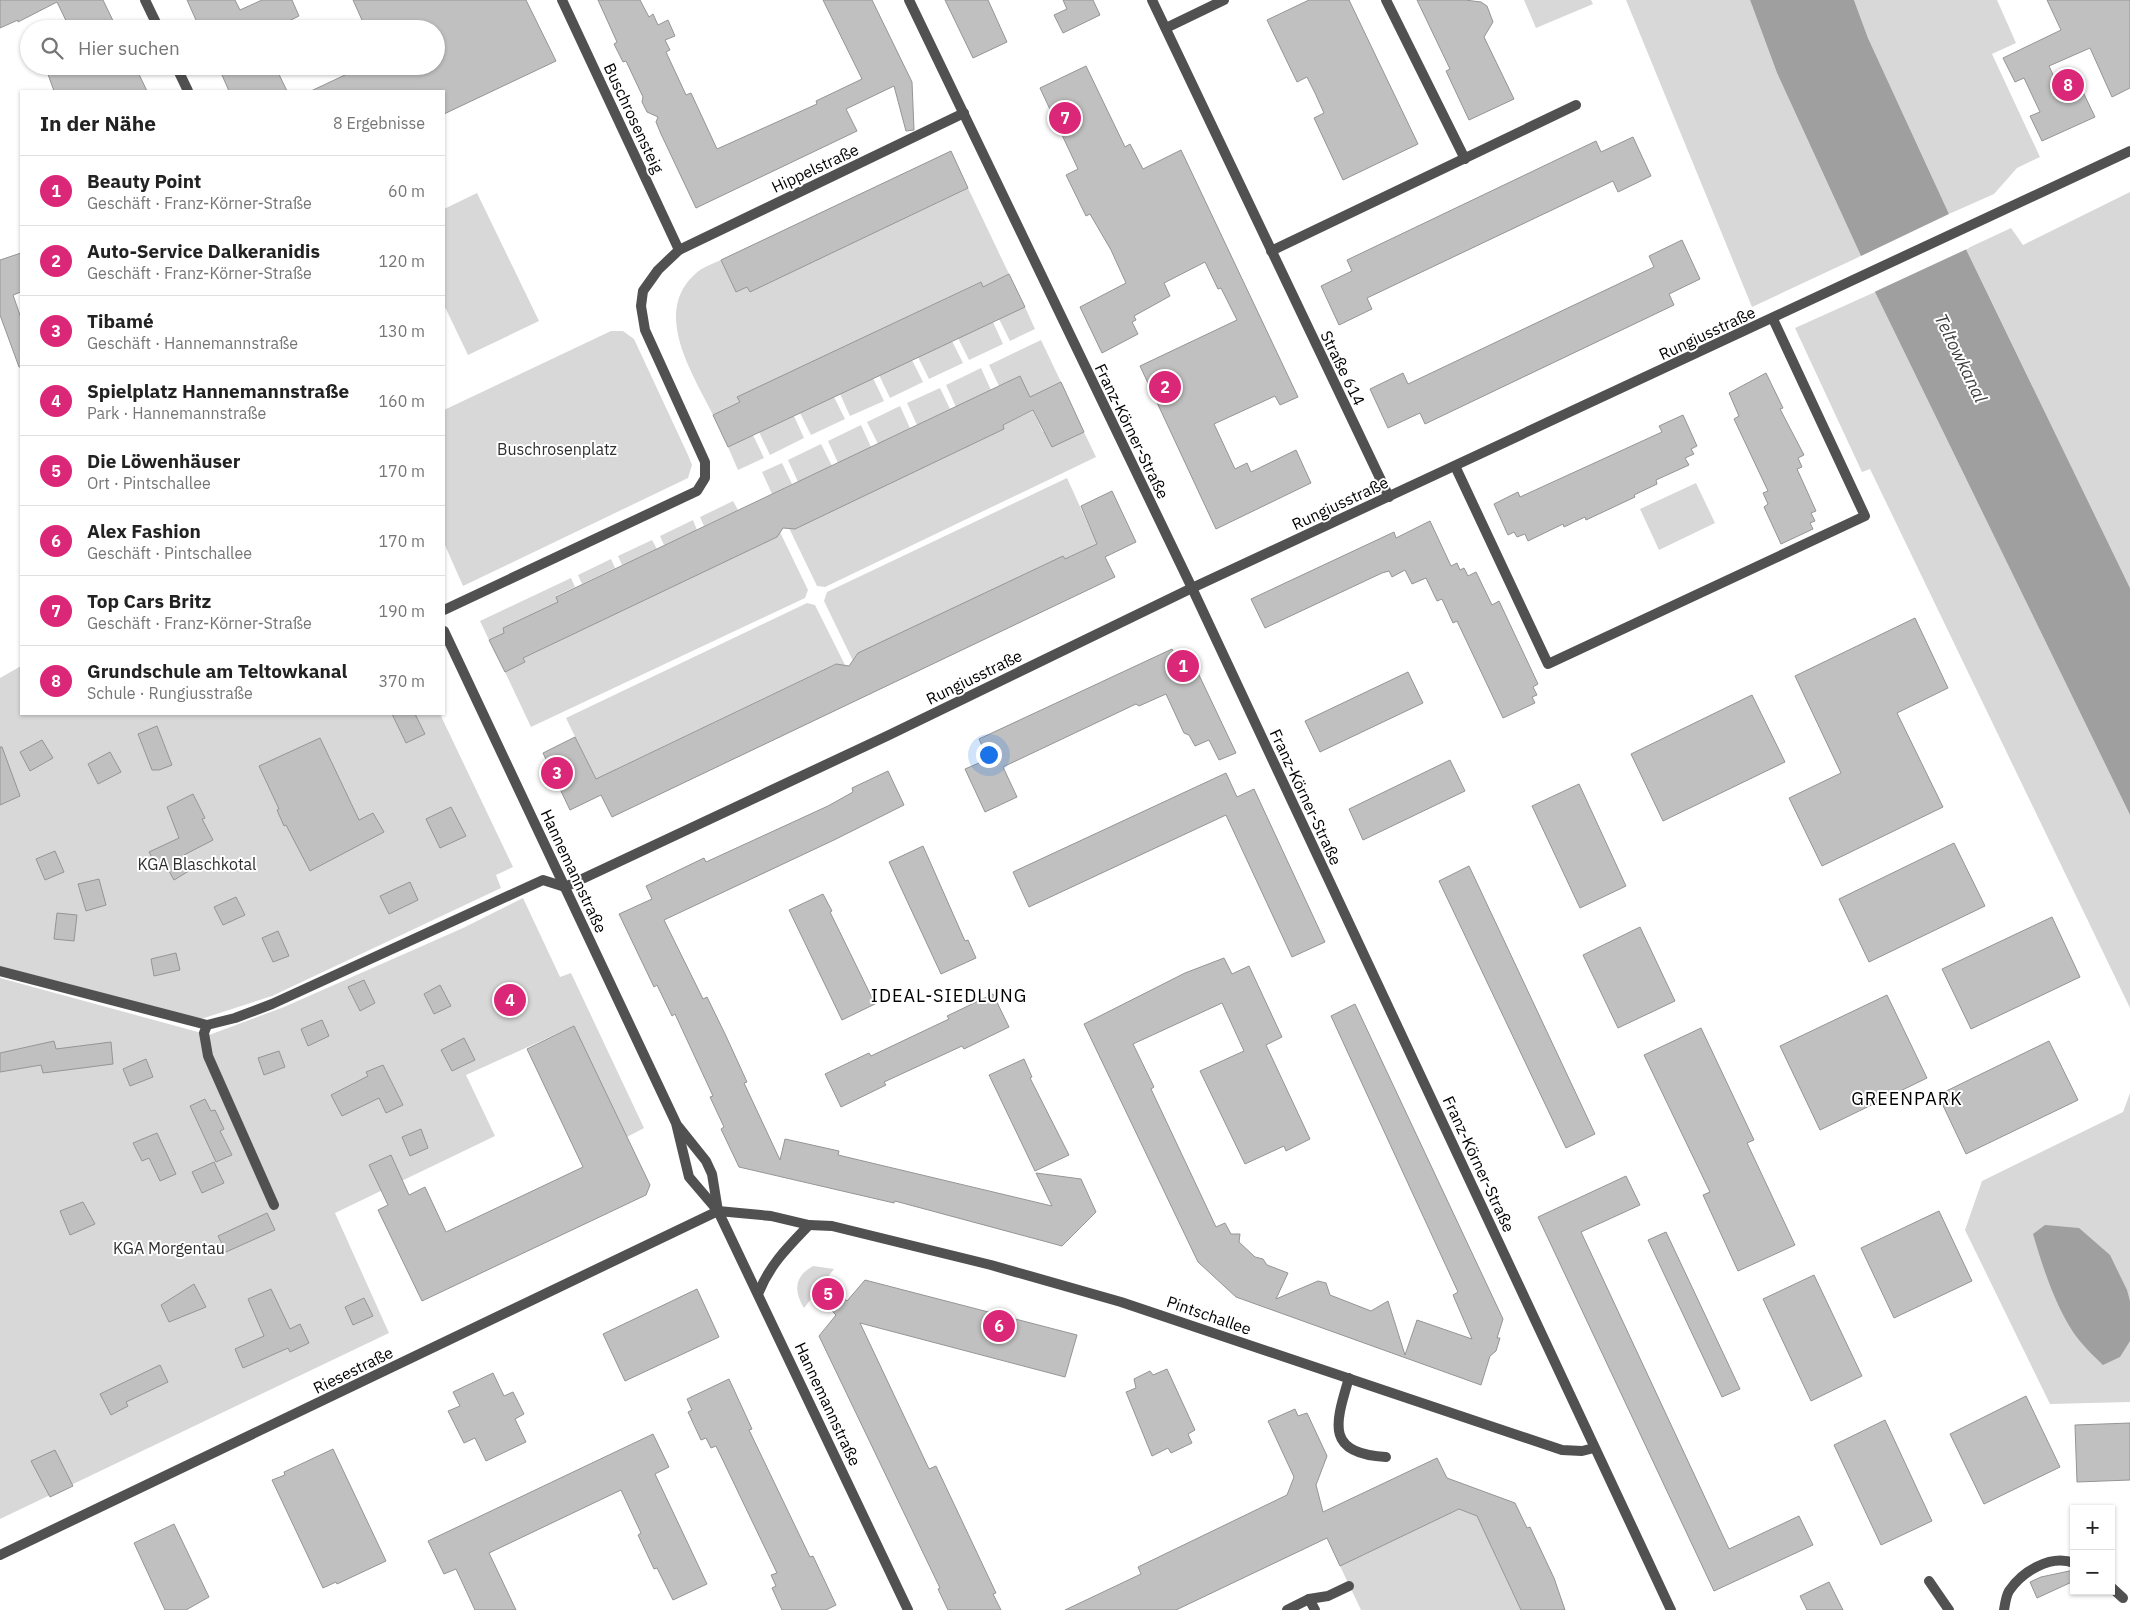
<!DOCTYPE html>
<html lang="de">
<head>
<meta charset="utf-8">
<style>
	:root { --surface:#fff; --page:#f6f6f6; --text:#222; --muted:#767676; --line:#e0e0e0; --accent:#db2777 }
	body { margin:0; font-family:"IBM Plex Sans",sans-serif; background:var(--page); color:var(--text) }
	.controls { position:absolute; right:15px; bottom:15px; display:grid; overflow:hidden; border-radius:0px; box-shadow:0 1px 4px #0004 }
	.controls button { width:45px; height:45px; display:grid; place-items:center; padding:0; border:0; border-bottom:1px solid var(--line); background:var(--surface); color:var(--text); font:25px sans-serif }
	.you { position:absolute; left:988px; top:754px; width:18px; height:18px; margin:-12px; border:4px solid #fff; border-radius:50%; background:#1a73e8; box-shadow:0 0 0 8px #1a73e833 }
	.badge { display:grid; place-items:center; width:32px; height:32px; border-radius:50%; background:var(--accent); color:#fff; font-size:16px; font-weight:700 }
	.pin { position:absolute; translate:-50% -50%; border:2px solid #fff; box-shadow:0 1px 5px #0006 }
	.list { margin:0; padding:0; list-style:none }
	h2 { display:flex; justify-content:space-between; align-items:center; height:65px; margin:0; padding:0 20px; font-size:21px }
	h2 small { font-size:16px; font-weight:400; color:var(--muted) }
	.list li { display:grid; grid-template-columns:32px 1fr auto; gap:15px; align-items:center; box-sizing:border-box; height:70px; padding:0 20px; border-top:1px solid var(--line) }
	.list b { display:block; font-size:19px; white-space:nowrap }
	.list p { margin:0; font-size:16px; white-space:nowrap; color:var(--muted) }
	.list em { font-size:16px; font-style:normal; color:var(--muted) }
	.icon { flex:none; width:28px; height:28px; fill:none; stroke:currentColor; stroke-width:2; stroke-linecap:round; stroke-linejoin:round }
	.map { position:relative; flex:none; width:2130px; height:1610px; overflow:hidden }
	.search { position:absolute; background:var(--surface); box-shadow:0 1px 4px #0004; left:20px; top:20px; width:425px; height:55px; display:flex; align-items:center; gap:12px; box-sizing:border-box; padding:0 18px; border-radius:28px; color:var(--muted); font-size:19px }
	.panel { position:absolute; background:var(--surface); box-shadow:0 1px 4px #0004; left:20px; top:90px; width:425px; height:625px; border-radius:0px }
	.map>svg:first-child { display:block }
</style>
</head>
<body>
<div class="map">
<svg width="2130" height="1610" viewBox="0 0 2130 1610">
	<rect width="100%" height="100%" fill="#fff"/>
	<g fill="#d8d8d8">
		<polygon points="1524,0 1591,0 1593,4 1536,28"/>
		<polygon points="1626,0 1750,0 1777,73 1861,256 1752,307"/>
		<polygon points="1854,0 1997,0 2016,43 1992,54 2040,157 2017,168 1994,194 1949,214 1868,38"/>
		<path d="M 968,188 L 1009,274 L 983,287 L 980,282 L 738,397 L 740,402 L 713,415 C 692,372 649,309 700,270 C 706,266 714,263 721,260 L 736,292 L 747,287 L 750,292 Z"/>
		<polygon points="2130,192 2130,588 1966,249 2011,228 2023,245"/>
		<polygon points="477,193 539,321 468,355 444,305 444,209"/>
		<polygon points="1875,292 2130,815 2130,1008 1870,469 1862,472 1795,328"/>
		<polygon points="1025,307 1035,329 1010,341 999,319"/>
		<polygon points="993,322 1003,344 969,360 958,338"/>
		<polygon points="611,331 623,331 634,339 688,455 692,465 688,478 463,586 444,543 444,410"/>
		<polygon points="1041,340 1061,382 1030,397 1020,376 999,386 989,365"/>
		<polygon points="952,341 963,363 929,379 918,357"/>
		<polygon points="912,360 923,382 890,398 879,375"/>
		<polygon points="981,368 991,390 956,407 946,385"/>
		<polygon points="873,378 884,401 850,416 840,394"/>
		<polygon points="940,388 950,409 917,425 907,403"/>
		<polygon points="834,397 845,419 811,435 800,413"/>
		<polygon points="900,406 910,428 878,444 867,422"/>
		<polygon points="1033,411 1043,432 1084,432 1096,457 825,587 817,586 788,526 795,529 1004,429 1003,425"/>
		<polygon points="794,416 804,438 770,455 759,432"/>
		<polygon points="861,425 871,447 838,463 828,441"/>
		<polygon points="753,435 764,458 738,470 728,447"/>
		<polygon points="821,444 832,466 798,482 788,460"/>
		<polygon points="782,463 792,484 772,494 762,472"/>
		<polygon points="1067,478 1097,544 1065,559 1063,556 858,653 854,658 854,663 824,601 827,592"/>
		<polygon points="1696,483 1715,523 1659,550 1640,509"/>
		<polygon points="733,501 738,510 704,526 700,517"/>
		<polygon points="693,520 697,530 664,545 660,536"/>
		<polygon points="779,530 808,590 805,598 531,727 505,672 525,662 523,658 777,537"/>
		<polygon points="652,540 657,549 622,565 618,556"/>
		<polygon points="611,559 615,568 582,584 578,575"/>
		<polygon points="571,578 575,587 556,596 558,602 503,628 504,633 489,640 480,621"/>
		<polygon points="807,603 815,605 846,667 835,664 616,769 618,774 598,784 566,718"/>
		<polygon points="21,666 21,714 440,714 513,867 496,875 501,888 272,996 201,1019 0,966 0,678"/>
		<polygon points="523,898 560,977 571,973 644,1128 627,1137 574,1026 466,1075 495,1136 335,1213 389,1333 0,1519 0,978 209,1035 284,1007 463,928"/>
		<polygon points="2130,1093 2130,1402 2050,1404 1965,1230 1982,1181 2123,1112"/>
		<path d="M 813,1266 L 834,1269 L 804,1308 C 793,1290 795,1276 813,1266 Z"/>
		<polygon points="1459,1509 1477,1516 1521,1610 1361,1610 1340,1566"/>
	</g>
	<g fill="#9f9f9f">
		<polygon points="1750,0 1854,0 1868,38 1949,214 2130,588 2130,815 1875,292 1861,256 1777,73"/>
		<path d="M 2045,1225 L 2079,1228 L 2110,1255 L 2127,1290 L 2130,1301 L 2130,1341 L 2120,1357 L 2103,1365 C 2095,1357 2086,1349 2079,1340 C 2057,1312 2043,1268 2033,1234 Z"/>
	</g>
	<polygon fill="#fff" points="1951,213 1969,248 1872,293 1859,257"/>
	<g fill="#c0c0c0" stroke="#959595">
		<polygon points="0,0 103,0 117,29 70,29 57,2 18,22 18,20 0,28"/>
		<polygon points="187,0 235,0 240,10 262,0 292,0 299,16 279,26 276,21 260,29 200,29"/>
		<polygon points="353,0 526,0 556,61 444,114 444,91 311,91 364,66 436,66 436,29 366,29"/>
		<polygon points="598,0 640,0 649,17 653,14 658,25 668,20 675,36 665,40 670,50 666,52 686,95 691,93 717,149 817,104 816,101 862,79 823,0 872,0 912,82 914,130 906,131 894,86 846,109 857,131 696,208 661,134 656,122 658,117 647,112 642,102 643,97 626,61 623,62 614,44 617,42"/>
		<polygon points="945,0 988,0 1007,42 973,58"/>
		<polygon points="1063,0 1093,0 1100,15 1063,33 1054,15 1067,9"/>
		<polygon points="1309,0 1349,0 1418,144 1343,180 1314,118 1324,113 1315,93 1307,77 1297,82 1267,20"/>
		<polygon points="1417,0 1465,0 1481,2 1487,6 1493,22 1484,37 1514,99 1469,120 1446,71 1450,69"/>
		<polygon points="2047,0 2130,0 2130,88 2112,97 2090,48 2049,66 2065,101 2083,92 2095,117 2042,141 2030,116 2040,112 2024,78 2015,82 2003,58 2061,30"/>
		<polygon points="45,66 135,66 147,91 54,91"/>
		<polygon points="218,66 275,66 287,91 229,91"/>
		<polygon points="1086,66 1125,147 1130,144 1143,169 1181,150 1298,397 1280,405 1275,396 1214,424 1235,469 1247,463 1251,472 1296,450 1311,483 1216,529 1140,366 1237,320 1221,288 1218,289 1205,262 1164,283 1170,296 1134,316 1136,320 1132,322 1138,334 1102,353 1080,307 1126,283 1111,250 1090,214 1086,216 1066,175 1078,169 1040,88"/>
		<polygon points="1633,137 1651,176 1618,192 1613,181 1367,298 1372,309 1339,325 1321,286 1352,271 1347,260 1596,141 1601,152"/>
		<polygon points="951,151 968,188 750,292 747,287 736,292 721,260"/>
		<polygon points="1682,240 1700,279 1669,294 1674,305 1425,424 1420,413 1388,428 1370,389 1403,373 1408,384 1654,267 1649,256"/>
		<polygon points="21,253 21,292 13,295 21,318 21,367 19,367 0,315 0,260"/>
		<polygon points="1009,274 1025,307 728,447 713,415 740,402 737,397 981,282 983,287"/>
		<polygon points="1766,373 1783,408 1780,409 1804,455 1798,458 1802,467 1797,469 1816,511 1811,513 1815,521 1810,523 1813,529 1781,544 1764,507 1768,504 1763,493 1768,491 1734,419 1739,416 1729,393"/>
		<polygon points="1020,376 1030,397 1061,382 1084,432 1052,447 1033,410 1003,425 1004,429 795,529 783,528 777,537 523,658 525,662 505,672 489,640 504,633 503,628 558,602 556,597"/>
		<polygon points="1683,415 1697,446 1691,449 1694,454 1685,458 1689,465 1656,480 1657,484 1634,495 1635,497 1586,520 1585,517 1564,527 1563,524 1528,541 1525,534 1517,537 1514,532 1508,535 1494,504 1518,492 1520,497 1662,432 1659,426"/>
		<polygon points="1112,491 1136,542 1105,557 1115,577 612,817 601,795 570,810 543,753 575,737 596,779 836,664 849,666 858,653 1063,556 1065,559 1097,544 1081,506"/>
		<polygon points="1430,521 1451,566 1457,563 1460,570 1464,568 1468,576 1476,572 1492,605 1499,601 1538,684 1533,687 1537,695 1532,697 1535,703 1503,718 1457,621 1453,623 1442,599 1437,601 1426,578 1412,584 1405,570 1392,577 1389,571 1382,573 1265,628 1251,599 1394,532 1396,538"/>
		<polygon points="1915,618 1948,688 1897,713 1943,807 1822,866 1789,798 1841,773 1795,676"/>
		<polygon points="1172,649 1179,661 1190,656 1236,753 1219,760 1209,740 1195,746 1189,735 1184,733 1166,694 1139,706 1136,704 1003,767 1017,797 985,812 965,769 988,759 979,739"/>
		<polygon points="1408,672 1423,703 1320,752 1305,721"/>
		<polygon points="1752,695 1785,762 1663,821 1631,754"/>
		<polygon points="392,714 415,714 425,734 406,743"/>
		<polygon points="157,726 172,765 159,770 152,770 138,734"/>
		<polygon points="320,738 359,820 373,813 384,832 310,871 286,825 284,826 277,810 279,809 259,766"/>
		<polygon points="42,740 53,758 30,771 20,752"/>
		<polygon points="0,747 2,747 20,796 0,805"/>
		<polygon points="110,752 121,772 98,784 88,764"/>
		<polygon points="1450,760 1465,791 1363,840 1349,809"/>
		<polygon points="888,771 904,805 834,840 664,920 703,999 707,997 726,1036 747,1082 744,1083 780,1160 785,1139 839,1151 838,1155 1052,1206 1036,1173 1081,1179 1096,1212 1062,1246 895,1201 894,1203 739,1167 721,1129 724,1127 710,1097 713,1096 675,1014 672,1016 657,985 654,987 619,914 652,899 646,886 704,858 706,862 828,806 853,792 852,788"/>
		<polygon points="1226,773 1237,797 1254,789 1325,942 1292,957 1226,815 1029,907 1013,872"/>
		<polygon points="1579,784 1626,886 1580,908 1532,806"/>
		<polygon points="193,794 205,818 202,819 213,840 184,855 192,869 174,880 165,864 158,868 149,852 179,838 167,807"/>
		<polygon points="451,807 466,836 440,848 426,819"/>
		<polygon points="1954,843 1985,906 1869,962 1839,899"/>
		<polygon points="923,846 965,941 968,940 976,958 941,974 889,862"/>
		<polygon points="55,851 64,872 45,880 36,859"/>
		<polygon points="1469,866 1595,1134 1566,1148 1439,881"/>
		<polygon points="99,879 106,905 86,911 78,884"/>
		<polygon points="410,882 418,900 389,914 380,896"/>
		<polygon points="823,894 832,911 830,912 875,1004 842,1020 789,910"/>
		<polygon points="236,897 245,915 223,925 214,907"/>
		<polygon points="57,913 77,915 74,941 54,939"/>
		<polygon points="2052,917 2080,977 1971,1029 1942,969"/>
		<polygon points="1640,927 1675,1001 1618,1028 1583,955"/>
		<polygon points="278,931 289,956 273,962 262,938"/>
		<polygon points="176,953 180,970 154,976 151,959"/>
		<polygon points="1224,958 1232,974 1249,966 1282,1037 1266,1045 1310,1139 1286,1151 1284,1146 1245,1164 1200,1071 1244,1051 1222,1003 1133,1044 1154,1087 1151,1089 1216,1227 1225,1223 1231,1234 1240,1234 1239,1242 1255,1257 1263,1259 1267,1265 1288,1273 1276,1299 1318,1281 1326,1283 1330,1295 1371,1311 1388,1301 1405,1355 1417,1320 1472,1339 1453,1295 1458,1292 1331,1016 1355,1004 1503,1319 1497,1338 1500,1338 1496,1351 1490,1356 1481,1385 1236,1297 1198,1262 1084,1024 1185,973"/>
		<polygon points="364,980 375,1003 360,1011 348,987"/>
		<polygon points="440,985 451,1006 434,1014 424,994"/>
		<polygon points="993,994 1009,1027 964,1049 962,1046 884,1082 886,1085 841,1107 825,1074 869,1053 871,1056 949,1019 947,1016"/>
		<polygon points="1887,995 1927,1078 1820,1130 1780,1046"/>
		<polygon points="322,1020 329,1036 308,1046 301,1029"/>
		<polygon points="574,1026 650,1185 646,1195 422,1301 378,1210 388,1205 369,1165 391,1155 409,1195 425,1187 446,1232 583,1167 527,1049"/>
		<polygon points="1701,1028 1754,1140 1747,1143 1795,1245 1738,1271 1703,1195 1710,1192 1644,1055"/>
		<polygon points="464,1038 475,1060 452,1071 441,1050"/>
		<polygon points="54,1041 56,1049 111,1042 113,1064 43,1073 41,1065 0,1072 0,1053"/>
		<polygon points="2049,1041 2078,1100 1966,1154 1938,1095"/>
		<polygon points="279,1051 285,1067 264,1075 258,1058"/>
		<polygon points="146,1059 153,1077 130,1086 123,1069"/>
		<polygon points="1024,1059 1032,1077 1030,1078 1069,1155 1035,1171 989,1075"/>
		<polygon points="383,1065 403,1105 386,1113 379,1098 342,1116 331,1095 368,1076 366,1072"/>
		<polygon points="205,1099 211,1111 215,1110 224,1129 220,1131 232,1155 216,1162 190,1106"/>
		<polygon points="421,1129 428,1148 410,1156 402,1137"/>
		<polygon points="157,1133 176,1174 160,1181 149,1158 142,1161 133,1143"/>
		<polygon points="214,1162 224,1183 202,1193 192,1172"/>
		<polygon points="1626,1176 1640,1205 1581,1232 1729,1549 1799,1516 1813,1545 1714,1591 1538,1217"/>
		<polygon points="83,1202 95,1224 70,1235 60,1211"/>
		<polygon points="1939,1211 1972,1281 1894,1318 1861,1248"/>
		<polygon points="267,1213 275,1230 226,1252 218,1236"/>
		<polygon points="1666,1232 1740,1389 1722,1397 1648,1240"/>
		<polygon points="1814,1275 1862,1376 1811,1401 1763,1299"/>
		<polygon points="865,1280 1077,1335 1065,1377 860,1323 929,1469 936,1466 996,1593 993,1594 1001,1610 948,1610 938,1589 940,1588 819,1336 836,1315 832,1311 838,1305 843,1298 847,1301"/>
		<polygon points="194,1284 206,1307 169,1322 161,1305"/>
		<polygon points="271,1289 290,1329 300,1324 309,1343 290,1352 288,1348 243,1368 235,1349 264,1336 248,1299"/>
		<polygon points="697,1289 719,1337 625,1381 603,1334"/>
		<polygon points="364,1298 373,1316 353,1325 345,1307"/>
		<polygon points="160,1365 168,1382 126,1402 128,1406 111,1415 100,1394"/>
		<polygon points="1167,1369 1195,1430 1188,1434 1192,1443 1171,1453 1168,1448 1152,1456 1126,1392 1136,1388 1134,1379 1150,1371 1153,1375"/>
		<polygon points="493,1373 504,1396 513,1392 524,1414 515,1419 526,1442 486,1461 475,1438 464,1443 448,1411 460,1406 453,1392"/>
		<polygon points="729,1379 752,1429 749,1430 810,1557 813,1556 836,1605 826,1610 782,1610 772,1588 776,1586 771,1575 777,1573 716,1446 711,1448 706,1438 701,1440 688,1412 692,1410 687,1399"/>
		<polygon points="2026,1396 2060,1467 1984,1504 1950,1434"/>
		<polygon points="1295,1409 1298,1416 1307,1413 1327,1456 1316,1485 1323,1512 1437,1458 1447,1478 1515,1503 1527,1528 1530,1527 1554,1578 1565,1610 1521,1610 1477,1516 1459,1509 1340,1566 1327,1538 1176,1610 1065,1610 1141,1574 1138,1567 1287,1495 1294,1477 1268,1421"/>
		<polygon points="1885,1420 1932,1521 1881,1545 1834,1445"/>
		<polygon points="2130,1423 2130,1480 2077,1482 2075,1425"/>
		<polygon points="653,1434 669,1467 655,1474 707,1584 673,1600 657,1568 654,1569 638,1535 641,1533 621,1490 489,1553 516,1610 475,1610 456,1569 444,1574 428,1541"/>
		<polygon points="333,1449 386,1561 337,1584 336,1582 323,1588 272,1480 285,1475 284,1472"/>
		<polygon points="55,1450 73,1486 50,1497 31,1461"/>
		<polygon points="174,1524 209,1597 186,1610 165,1610 134,1543"/>
		<polygon points="2074,1570 2074,1581 2037,1598 2030,1582 2041,1577"/>
		<polygon points="1829,1582 1843,1610 1807,1610 1800,1596"/>
	</g>
	<g fill="none" stroke-linecap="round" stroke-linejoin="round">
		<g stroke="#515151" stroke-width="10">
			<polyline points="1455,466 1548,664 1865,516 1773,319"/>
			<polyline points="0,971 207,1025 235,1018 272,1004 543,880 565,887"/>
			<polyline points="207,1025 204,1033 208,1056 274,1205"/>
			<path d="M 1349,1378 C 1336,1422 1324,1454 1386,1457"/>
			<polyline points="1929,1581 1949,1610"/>
			<polyline points="2111,1587 2123,1598"/>
			<polyline points="1309,1599 1328,1596 1349,1586"/>
			<path d="M 2004,1610 C 2005,1604 2006,1596 2009,1591 C 2022,1572 2050,1554 2074,1563"/>
		</g>
		<g stroke="#515151" stroke-width="10">
			<polyline points="145,0 159,29"/>
			<polyline points="562,0 679,250"/>
			<polyline points="909,0 1192,588 1671,1610"/>
			<polyline points="1152,0 1389,497"/>
			<polyline points="1386,0 1465,159"/>
			<polyline points="1166,28 1224,0"/>
			<polyline points="176,66 188,91"/>
			<polyline points="1271,251 1576,105"/>
			<polyline points="444,610 697,491 705,478 705,462 645,330 641,306 643,291 658,270 679,250 964,113"/>
			<polyline points="444,631 676,1123 689,1177 718,1211"/>
			<polyline points="565,887 887,736 1192,588 2130,151"/>
			<polyline points="678,1126 706,1161 712,1174 718,1211 908,1610"/>
			<polyline points="718,1211 771,1216 809,1225 832,1226 991,1265 1121,1302 1562,1450 1582,1451 1594,1448"/>
			<path d="M 759,1292 C 770,1264 789,1246 809,1225"/>
			<polyline points="0,1555 718,1211"/>
			<polyline points="1287,1610 1309,1599 1315,1610"/>
		</g>
	</g>
	<g text-anchor="middle" dominant-baseline="central" stroke-width="4" stroke-linejoin="round" paint-order="stroke">
		<g font-size="16" fill="#000" stroke="#fff">
			<text transform="translate(634 118) rotate(65)">Buschrosensteig</text>
			<text transform="translate(815 168) rotate(-25)">Hippelstraße</text>
			<text transform="translate(1707 333) rotate(-25)">Rungiusstraße</text>
			<text transform="translate(1343 368) rotate(64)">Straße 614</text>
			<text transform="translate(1132 431) rotate(64)">Franz-Körner-Straße</text>
			<text transform="translate(1340 503) rotate(-25)">Rungiusstraße</text>
			<text transform="translate(974 677) rotate(-26)">Rungiusstraße</text>
			<text transform="translate(1306 797) rotate(65)">Franz-Körner-Straße</text>
			<text transform="translate(574 871) rotate(65)">Hannemannstraße</text>
			<text transform="translate(1479 1164) rotate(65)">Franz-Körner-Straße</text>
			<text transform="translate(1209 1315) rotate(19)">Pintschallee</text>
			<text transform="translate(353 1370) rotate(-26)">Riesestraße</text>
			<text transform="translate(828 1404) rotate(65)">Hannemannstraße</text>
		</g>
		<g font-size="16" fill="#2f2f2f" stroke="#fff">
			<text x="557" y="449">Buschrosenplatz</text>
			<text x="197" y="864">KGA Blaschkotal</text>
			<text x="169" y="1248">KGA Morgentau</text>
		</g>
		<g font-size="18" font-style="italic" fill="#404040" stroke="#fff">
			<text transform="translate(1961 358) rotate(64)">Teltowkanal</text>
		</g>
		<g font-size="18" letter-spacing="1" fill="#000" stroke="#fff">
			<text x="949" y="995">IDEAL-SIEDLUNG</text>
			<text x="1907" y="1098">GREENPARK</text>
		</g>
	</g>
</svg>
<div class="controls">
<button>+</button>
<button>−</button>
</div>
<div class="you"></div>
<div class="pin badge" style="left:1183px;top:666px">1</div>
<div class="pin badge" style="left:1165px;top:387px">2</div>
<div class="pin badge" style="left:557px;top:773px">3</div>
<div class="pin badge" style="left:510px;top:1000px">4</div>
<div class="pin badge" style="left:828px;top:1294px">5</div>
<div class="pin badge" style="left:999px;top:1326px">6</div>
<div class="pin badge" style="left:1065px;top:118px">7</div>
<div class="pin badge" style="left:2068px;top:85px">8</div>
<div class="search"><svg class="icon" aria-label="search" viewBox="0 0 24 24"><circle cx="10" cy="10" r="6"/><path d="M15 15l6 6"/></svg>Hier suchen</div>
<section class="panel">
<h2>In der Nähe<small>8 Ergebnisse</small></h2>
<ul class="list">
<li><span class="badge">1</span><div><b>Beauty Point</b><p>Geschäft · Franz-Körner-Straße</p></div><em>60 m</em></li>
<li><span class="badge">2</span><div><b>Auto-Service Dalkeranidis</b><p>Geschäft · Franz-Körner-Straße</p></div><em>120 m</em></li>
<li><span class="badge">3</span><div><b>Tibamé</b><p>Geschäft · Hannemannstraße</p></div><em>130 m</em></li>
<li><span class="badge">4</span><div><b>Spielplatz Hannemannstraße</b><p>Park · Hannemannstraße</p></div><em>160 m</em></li>
<li><span class="badge">5</span><div><b>Die Löwenhäuser</b><p>Ort · Pintschallee</p></div><em>170 m</em></li>
<li><span class="badge">6</span><div><b>Alex Fashion</b><p>Geschäft · Pintschallee</p></div><em>170 m</em></li>
<li><span class="badge">7</span><div><b>Top Cars Britz</b><p>Geschäft · Franz-Körner-Straße</p></div><em>190 m</em></li>
<li><span class="badge">8</span><div><b>Grundschule am Teltowkanal</b><p>Schule · Rungiusstraße</p></div><em>370 m</em></li>
</ul>
</section>
</div>
</body>
</html>
